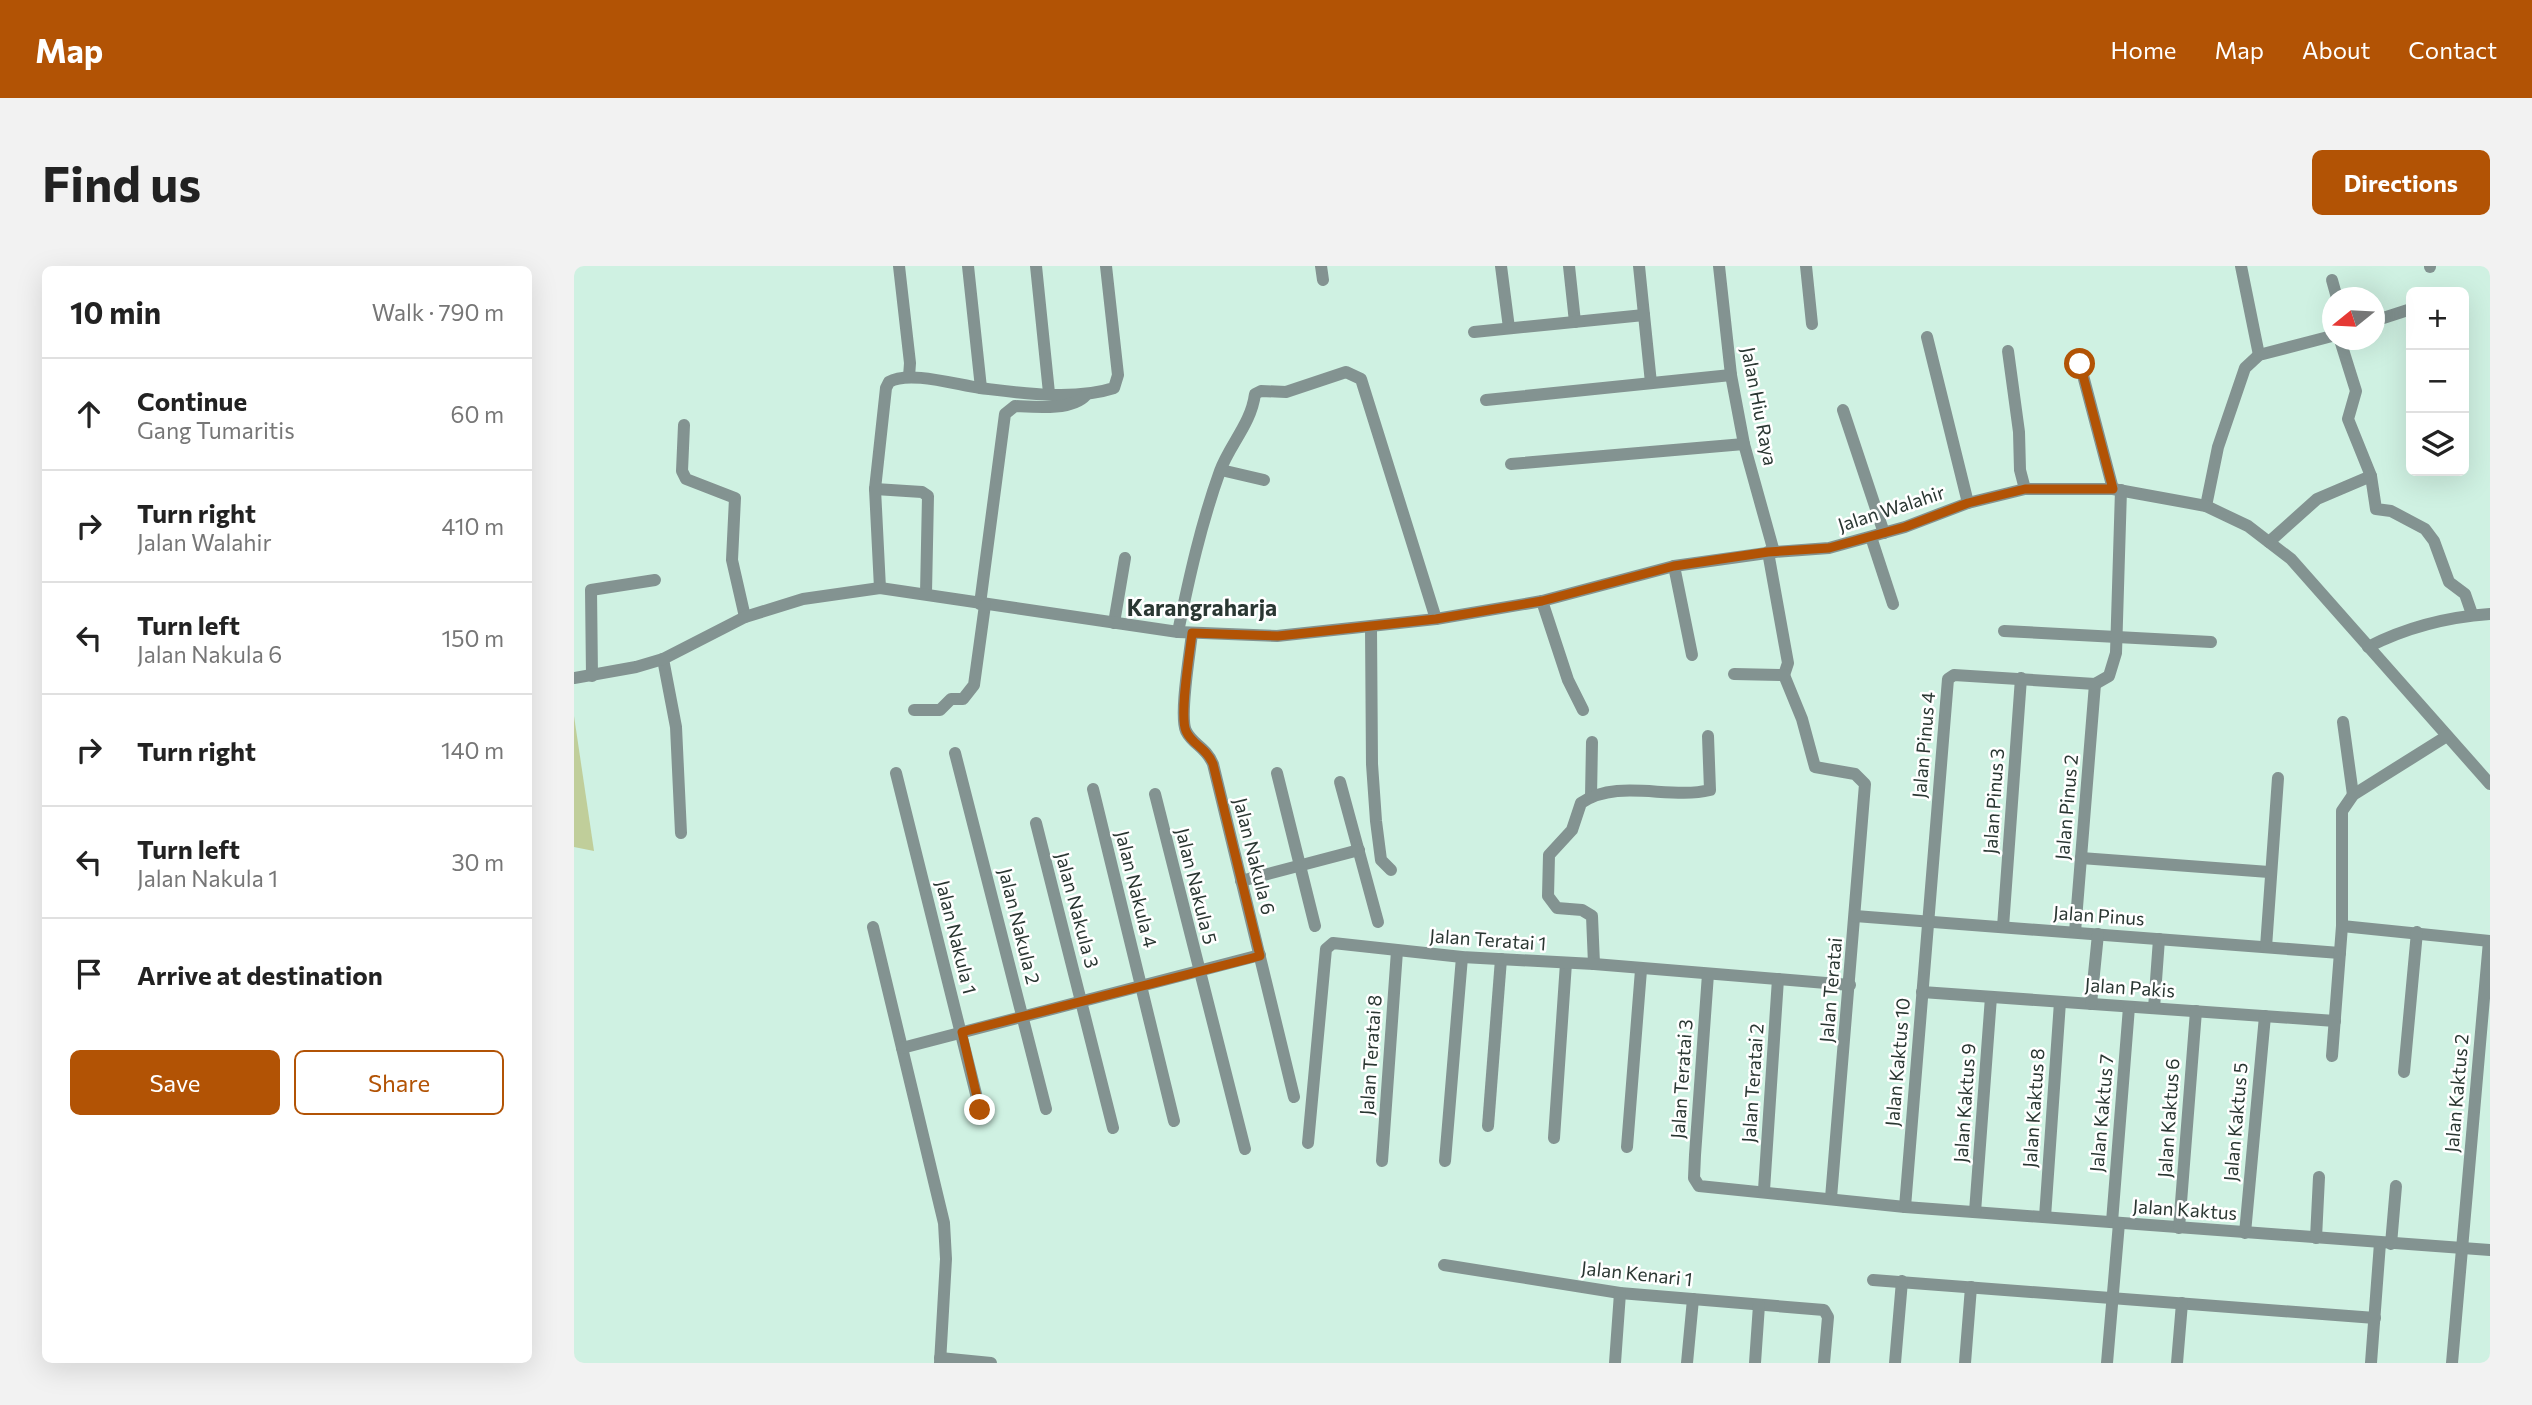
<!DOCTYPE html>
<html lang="en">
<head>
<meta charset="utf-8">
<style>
	:root { --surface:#fff; --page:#f2f2f2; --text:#222; --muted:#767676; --line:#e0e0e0; --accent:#b25305 }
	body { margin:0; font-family:Commissioner,sans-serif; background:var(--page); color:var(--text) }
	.controls { position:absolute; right:21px; top:21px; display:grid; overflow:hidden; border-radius:10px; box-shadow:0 7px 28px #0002 }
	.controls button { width:63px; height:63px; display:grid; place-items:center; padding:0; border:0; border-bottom:2px solid var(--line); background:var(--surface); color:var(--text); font:35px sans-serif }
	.compass { position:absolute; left:1748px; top:21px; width:63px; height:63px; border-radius:50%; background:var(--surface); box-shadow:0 7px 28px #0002; rotate:252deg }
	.stop { position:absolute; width:21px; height:21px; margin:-16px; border:5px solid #b25305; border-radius:50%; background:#fff }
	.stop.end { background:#b25305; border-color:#fff; box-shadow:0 2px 7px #0008 }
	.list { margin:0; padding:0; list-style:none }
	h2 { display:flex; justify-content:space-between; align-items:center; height:91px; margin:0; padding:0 28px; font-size:30px }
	h2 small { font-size:23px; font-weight:400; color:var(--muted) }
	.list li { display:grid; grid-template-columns:46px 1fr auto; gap:21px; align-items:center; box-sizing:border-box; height:112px; padding:0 28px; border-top:2px solid var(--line) }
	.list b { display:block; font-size:26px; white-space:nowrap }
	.list p { margin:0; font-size:23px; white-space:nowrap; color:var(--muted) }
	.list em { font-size:23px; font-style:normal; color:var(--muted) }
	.actions { display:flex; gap:14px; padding:21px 28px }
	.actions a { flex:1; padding:16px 0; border:2px solid var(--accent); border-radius:10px; text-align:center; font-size:24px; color:var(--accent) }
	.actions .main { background:var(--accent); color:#fff }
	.icon { flex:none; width:38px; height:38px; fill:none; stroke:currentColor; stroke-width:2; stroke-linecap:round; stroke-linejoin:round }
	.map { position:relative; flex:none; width:1916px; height:1097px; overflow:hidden; border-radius:10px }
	header { display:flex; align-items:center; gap:42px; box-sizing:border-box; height:98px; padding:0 35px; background:var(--accent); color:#fff }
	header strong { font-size:33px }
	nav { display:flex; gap:38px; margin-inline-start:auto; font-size:24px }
	.intro { display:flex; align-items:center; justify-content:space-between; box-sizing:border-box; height:168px; padding:0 42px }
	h1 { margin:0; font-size:49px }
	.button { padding:18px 32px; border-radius:10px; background:var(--accent); color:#fff; font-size:24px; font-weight:700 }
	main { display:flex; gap:42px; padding:0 42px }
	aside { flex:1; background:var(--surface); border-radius:10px; box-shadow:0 7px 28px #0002 }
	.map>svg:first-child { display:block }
</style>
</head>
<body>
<header>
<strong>Map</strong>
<nav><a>Home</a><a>Map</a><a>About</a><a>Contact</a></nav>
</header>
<div class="intro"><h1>Find us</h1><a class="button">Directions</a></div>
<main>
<aside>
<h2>10 min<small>Walk · 790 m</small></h2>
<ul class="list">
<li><svg class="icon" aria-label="ahead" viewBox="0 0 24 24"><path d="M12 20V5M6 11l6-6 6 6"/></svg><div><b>Continue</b><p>Gang Tumaritis</p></div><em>60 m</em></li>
<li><svg class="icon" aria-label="right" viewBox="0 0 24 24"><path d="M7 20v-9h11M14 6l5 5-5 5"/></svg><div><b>Turn right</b><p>Jalan Walahir</p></div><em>410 m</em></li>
<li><svg class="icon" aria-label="left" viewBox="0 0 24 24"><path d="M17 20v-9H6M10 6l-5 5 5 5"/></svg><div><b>Turn left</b><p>Jalan Nakula 6</p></div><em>150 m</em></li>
<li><svg class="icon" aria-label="right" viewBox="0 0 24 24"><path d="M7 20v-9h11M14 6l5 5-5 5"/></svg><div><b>Turn right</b></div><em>140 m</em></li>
<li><svg class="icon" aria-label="left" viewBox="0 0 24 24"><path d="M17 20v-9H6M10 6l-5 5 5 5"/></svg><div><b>Turn left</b><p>Jalan Nakula 1</p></div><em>30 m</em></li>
<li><svg class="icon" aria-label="arrive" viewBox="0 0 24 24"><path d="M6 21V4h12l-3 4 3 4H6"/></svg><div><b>Arrive at destination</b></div></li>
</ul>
<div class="actions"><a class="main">Save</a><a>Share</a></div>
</aside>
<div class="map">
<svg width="1916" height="1097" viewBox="0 0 1916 1097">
	<rect width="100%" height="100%" fill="#cff1e2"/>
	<polygon fill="#c0ce9a" points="0,450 20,585 0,581"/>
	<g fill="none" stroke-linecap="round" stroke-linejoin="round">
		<g stroke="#839391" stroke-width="12">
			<polyline points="325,0 336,97 335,111"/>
			<polyline points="394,0 407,122"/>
			<polyline points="462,0 475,127"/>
			<polyline points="747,0 749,14"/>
			<polyline points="927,0 935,62"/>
			<polyline points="995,0 1001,56"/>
			<polyline points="1065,0 1077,117"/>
			<polyline points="1145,0 1157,109 1170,178 1200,286"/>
			<polyline points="1232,0 1238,58"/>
			<polyline points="1667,0 1685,89"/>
			<polyline points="1856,0 1856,1"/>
			<polyline points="1758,14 1763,32"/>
			<polyline points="1800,55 1837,43"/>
			<polyline points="900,66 1070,49"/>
			<polyline points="1353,71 1394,237"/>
			<polyline points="1766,74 1782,125 1774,153 1797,210 1802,243 1817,245 1851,263 1860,275 1875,316 1891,328 1898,348"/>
			<polyline points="1434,85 1445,166 1446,204 1451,223"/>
			<polyline points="1506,98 1539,223"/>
			<polyline points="912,134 1157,109"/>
			<polyline points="1269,144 1310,267"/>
			<polyline points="110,159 108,205 112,213 161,232 158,294 171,351"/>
			<polyline points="937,198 1170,178"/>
			<polyline points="647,204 690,214"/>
			<polyline points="301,223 348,226 354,230 352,327"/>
			<polyline points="1632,240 1644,181 1671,102 1685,89 1758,70"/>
			<polyline points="1297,271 1319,338"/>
			<polyline points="1695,276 1743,233 1797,210"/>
			<polyline points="1194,286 1214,397 1210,409"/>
			<polyline points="1100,300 1118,389"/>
			<path d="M 306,322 L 301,223 L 312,122 L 315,116 C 335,104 383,119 406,122 C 447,127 500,135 540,122 L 544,109 L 532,0"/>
			<polyline points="968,335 994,414 1009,444"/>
			<path d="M 406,338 L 431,148 L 441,140 C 460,141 498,145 512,129"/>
			<polyline points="540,357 551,292"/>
			<polyline points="797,362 798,498 802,555 807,594 817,604"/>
			<polyline points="1430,365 1637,376"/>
			<path d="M 604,366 C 615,312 627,258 646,205 C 656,178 677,158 681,128 L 687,125 L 712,126 L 772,106 L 787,113 L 862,353"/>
			<path d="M 618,367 C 616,387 605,450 612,465 C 619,479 632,481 639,498 L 720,831"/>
			<path d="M 1794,381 C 1833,361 1873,351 1916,348"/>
			<polyline points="89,393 102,461 107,567"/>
			<polyline points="1160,408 1210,409 1228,453 1241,501 1281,508 1291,518 1257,932"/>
			<polyline points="18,410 17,324 81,314"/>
			<polyline points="0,412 62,401 89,393 171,351 229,333 306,322 604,366 703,370 862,353 968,335 1100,300 1200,286 1255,282 1331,261 1394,237 1451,223 1539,223 1632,240 1674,260 1717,293 1916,518"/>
			<polyline points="340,444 366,444 377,433 389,433 400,419 411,339"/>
			<polyline points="1769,456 1779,529"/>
			<polyline points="381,487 472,843"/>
			<polyline points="322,507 406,844"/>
			<polyline points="703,507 741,660"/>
			<polyline points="766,516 804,656"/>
			<polyline points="519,523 600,855"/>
			<polyline points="581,528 671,883"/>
			<polyline points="1017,531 1018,476"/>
			<polyline points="462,557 539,862"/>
			<polyline points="1507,592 1695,606"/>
			<polyline points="667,615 785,584"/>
			<polyline points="1281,650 1766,687"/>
			<polyline points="1768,660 1916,675"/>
			<polyline points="299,661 370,957 372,993 366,1097"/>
			<polyline points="1429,661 1447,412"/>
			<polyline points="1501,666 1521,418"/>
			<polyline points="1692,681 1704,512"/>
			<path d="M 1020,698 L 1018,650 L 1008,644 L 983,642 L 974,630 L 975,589 L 998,564 L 1007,537 C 1044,512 1095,534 1136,524 L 1134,470"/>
			<polyline points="1134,708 1121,889 1120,912 1125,920 1331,941 1916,984"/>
			<polyline points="1348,726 1761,755"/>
			<polyline points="1517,738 1524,668"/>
			<polyline points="1580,742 1585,673"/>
			<polyline points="328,782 686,689"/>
			<polyline points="1758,790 1768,660 1768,545 1779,529 1873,470"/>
			<polyline points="1830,806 1843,666"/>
			<polyline points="914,860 927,693"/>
			<polyline points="980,872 992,697"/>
			<polyline points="734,877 752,683 759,677 888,691 1020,698 1276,719"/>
			<polyline points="1053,881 1067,704"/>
			<polyline points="808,895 823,685"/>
			<polyline points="871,895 888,691"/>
			<polyline points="1190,924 1204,713"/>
			<polyline points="1331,941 1374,413 1380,409 1521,418 1535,410 1542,387 1547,224"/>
			<polyline points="1401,946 1417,731"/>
			<polyline points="1471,951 1486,736"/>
			<polyline points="1538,956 1555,741"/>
			<polyline points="1605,962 1622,745"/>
			<polyline points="1671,967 1691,750"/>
			<polyline points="1742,972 1745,911"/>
			<polyline points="1817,978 1822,920"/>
			<polyline points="870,999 1046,1027 1250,1044 1254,1051 1250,1097"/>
			<polyline points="1299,1014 1801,1052"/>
			<polyline points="366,1092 417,1097"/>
			<polyline points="1041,1097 1046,1027"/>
			<polyline points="1113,1097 1119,1033"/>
			<polyline points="1181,1097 1185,1039"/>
			<polyline points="1321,1097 1328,1015"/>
			<polyline points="1391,1097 1397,1021"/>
			<polyline points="1533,1097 1545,957"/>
			<polyline points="1603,1097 1608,1037"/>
			<polyline points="1797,1097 1806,977"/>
			<polyline points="1878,1097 1915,675"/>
		</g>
	</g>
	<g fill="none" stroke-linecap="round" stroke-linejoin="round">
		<path stroke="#b25305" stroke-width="9" d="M 406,844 L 388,766 L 686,690 L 639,498 C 632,481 618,479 612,465 C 605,449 616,387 618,367 L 704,370 L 862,353 L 968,335 L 1100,300 L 1194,286 L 1255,282 L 1331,261 L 1394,237 L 1451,223 L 1539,223 L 1506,98"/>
	</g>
	<g text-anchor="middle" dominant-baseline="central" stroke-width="5" stroke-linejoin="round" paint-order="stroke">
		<g font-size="19" fill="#2a3732" stroke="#fff">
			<text transform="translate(1186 140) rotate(79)">Jalan Hiu Raya</text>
			<text transform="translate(1317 242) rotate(-18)">Jalan Walahir</text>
			<text transform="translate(1349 479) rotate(-85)">Jalan Pinus 4</text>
			<text transform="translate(1419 535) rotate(-86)">Jalan Pinus 3</text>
			<text transform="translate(1492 541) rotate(-85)">Jalan Pinus 2</text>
			<text transform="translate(681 590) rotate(76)">Jalan Nakula 6</text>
			<text transform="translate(623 620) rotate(76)">Jalan Nakula 5</text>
			<text transform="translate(563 623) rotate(76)">Jalan Nakula 4</text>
			<text transform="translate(504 644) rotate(75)">Jalan Nakula 3</text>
			<text transform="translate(1525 649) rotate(4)">Jalan Pinus</text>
			<text transform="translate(446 660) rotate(76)">Jalan Nakula 2</text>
			<text transform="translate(383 671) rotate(76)">Jalan Nakula 1</text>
			<text transform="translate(914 673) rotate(4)">Jalan Teratai 1</text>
			<text transform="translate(1556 721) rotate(4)">Jalan Pakis</text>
			<text transform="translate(1256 724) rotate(-85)">Jalan Teratai</text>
			<text transform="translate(796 789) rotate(-86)">Jalan Teratai 8</text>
			<text transform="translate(1323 796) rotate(-85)">Jalan Kaktus 10</text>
			<text transform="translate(1107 813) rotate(-86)">Jalan Teratai 3</text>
			<text transform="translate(1178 817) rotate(-86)">Jalan Teratai 2</text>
			<text transform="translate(1882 827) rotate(-85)">Jalan Kaktus 2</text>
			<text transform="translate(1390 837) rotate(-86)">Jalan Kaktus 9</text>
			<text transform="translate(1459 842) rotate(-86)">Jalan Kaktus 8</text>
			<text transform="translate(1527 847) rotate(-85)">Jalan Kaktus 7</text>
			<text transform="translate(1594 852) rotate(-86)">Jalan Kaktus 6</text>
			<text transform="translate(1661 856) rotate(-85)">Jalan Kaktus 5</text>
			<text transform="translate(1611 943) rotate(4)">Jalan Kaktus</text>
			<text transform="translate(1063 1007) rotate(6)">Jalan Kenari 1</text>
		</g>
		<g font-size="23" font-weight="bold" fill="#2a3732" stroke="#fff">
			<text x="628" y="341">Karangraharja</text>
		</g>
	</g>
</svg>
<div class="controls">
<button>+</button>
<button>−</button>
<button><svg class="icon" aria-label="layers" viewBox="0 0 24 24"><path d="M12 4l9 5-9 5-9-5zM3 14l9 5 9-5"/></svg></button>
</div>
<svg class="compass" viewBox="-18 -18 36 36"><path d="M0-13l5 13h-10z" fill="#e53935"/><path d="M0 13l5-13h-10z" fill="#767676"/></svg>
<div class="stop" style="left:1506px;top:98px"></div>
<div class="stop end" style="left:406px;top:844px"></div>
</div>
</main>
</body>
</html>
